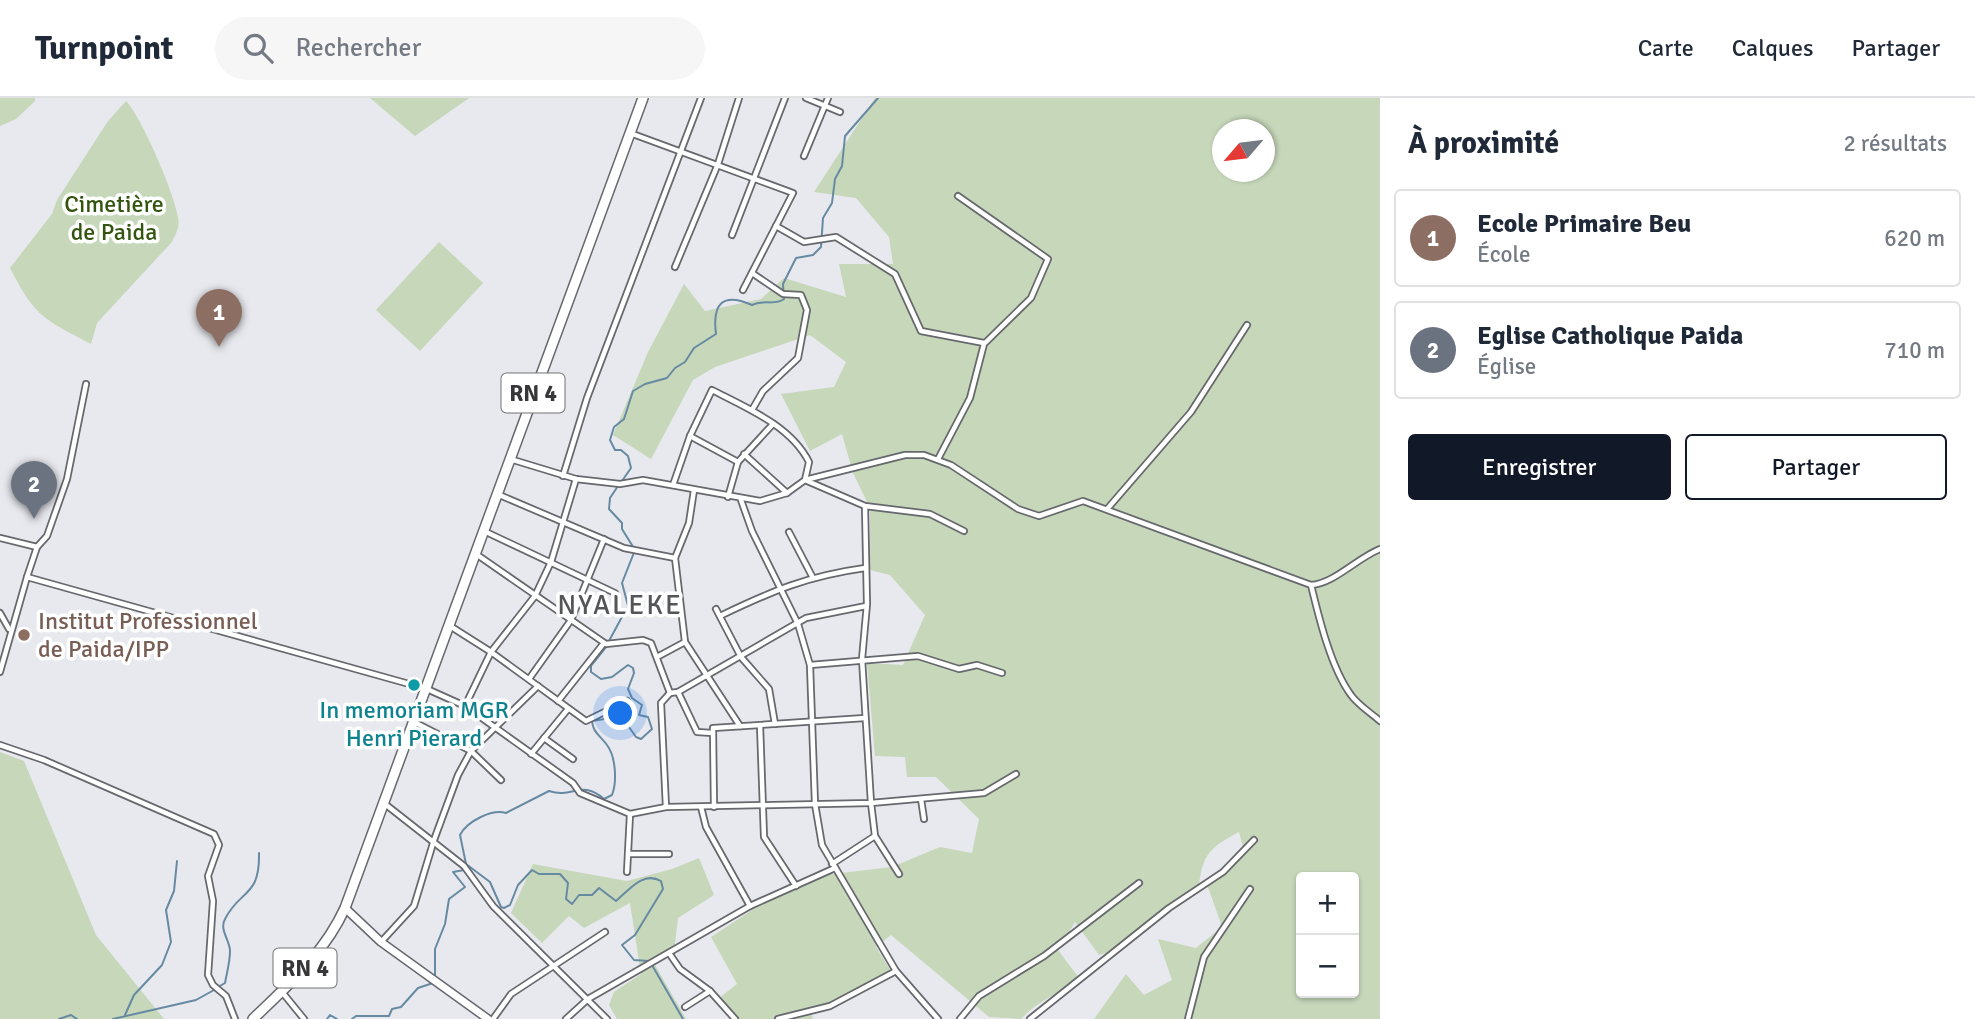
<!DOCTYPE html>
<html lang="fr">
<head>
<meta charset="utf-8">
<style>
	:root { --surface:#fff; --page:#f6f6f7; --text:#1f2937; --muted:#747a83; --line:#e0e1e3; --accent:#111827 }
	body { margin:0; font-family:Signika,sans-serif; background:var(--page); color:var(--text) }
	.controls { position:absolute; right:21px; bottom:21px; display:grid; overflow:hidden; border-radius:7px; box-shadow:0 2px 5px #0004 }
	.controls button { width:63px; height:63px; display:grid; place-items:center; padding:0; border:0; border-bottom:2px solid var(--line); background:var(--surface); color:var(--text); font:35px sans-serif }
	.compass { position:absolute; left:1212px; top:21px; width:63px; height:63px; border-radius:50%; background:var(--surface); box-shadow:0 2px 5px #0004; rotate:242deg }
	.you { position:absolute; left:621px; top:616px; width:24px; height:24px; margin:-18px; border:5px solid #fff; border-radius:50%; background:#1a73e8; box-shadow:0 0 0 10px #1a73e833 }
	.badge { display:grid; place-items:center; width:46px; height:46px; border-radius:50%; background:var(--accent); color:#fff; font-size:23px; font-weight:700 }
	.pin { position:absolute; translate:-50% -58px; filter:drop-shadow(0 2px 4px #0008) }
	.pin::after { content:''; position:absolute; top:37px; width:24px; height:21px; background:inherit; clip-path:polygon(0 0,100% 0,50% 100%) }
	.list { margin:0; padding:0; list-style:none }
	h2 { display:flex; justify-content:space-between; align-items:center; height:91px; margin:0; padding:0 28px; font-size:30px }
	h2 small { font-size:23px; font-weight:400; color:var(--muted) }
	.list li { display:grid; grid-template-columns:46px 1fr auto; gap:21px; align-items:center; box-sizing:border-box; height:98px; margin:0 14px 14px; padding:0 14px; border:2px solid var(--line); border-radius:7px }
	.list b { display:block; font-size:26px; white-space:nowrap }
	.list p { margin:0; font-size:23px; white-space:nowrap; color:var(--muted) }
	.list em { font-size:23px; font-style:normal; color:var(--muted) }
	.actions { display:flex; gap:14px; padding:21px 28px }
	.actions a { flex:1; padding:16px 0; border:2px solid var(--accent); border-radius:7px; text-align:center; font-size:24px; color:var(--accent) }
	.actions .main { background:var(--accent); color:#fff }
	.icon { flex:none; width:38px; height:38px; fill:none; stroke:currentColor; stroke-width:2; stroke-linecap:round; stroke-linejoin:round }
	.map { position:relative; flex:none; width:1380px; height:921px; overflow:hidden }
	header { display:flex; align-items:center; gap:42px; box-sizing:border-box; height:98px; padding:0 35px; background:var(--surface); border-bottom:2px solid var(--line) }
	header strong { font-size:33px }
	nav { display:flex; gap:38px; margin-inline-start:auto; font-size:24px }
	.search { width:490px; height:63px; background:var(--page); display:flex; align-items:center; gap:18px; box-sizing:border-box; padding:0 24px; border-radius:38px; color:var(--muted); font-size:26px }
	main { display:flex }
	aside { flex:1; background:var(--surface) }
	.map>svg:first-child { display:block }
</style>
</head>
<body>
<header>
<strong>Turnpoint</strong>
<div class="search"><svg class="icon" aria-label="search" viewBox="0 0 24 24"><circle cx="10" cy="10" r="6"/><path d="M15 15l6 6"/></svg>Rechercher</div>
<nav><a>Carte</a><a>Calques</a><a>Partager</a></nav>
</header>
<main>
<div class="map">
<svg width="1380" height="921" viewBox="0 0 1380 921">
	<rect width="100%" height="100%" fill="#e8e9ee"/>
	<g fill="#c6d7ba" fill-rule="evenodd">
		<polygon points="0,0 35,0 35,3 16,21 0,28"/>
		<polygon points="370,0 469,0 415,38"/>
		<path d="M 875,0 L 1380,0 L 1380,921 L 1094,921 L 1126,876 L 1144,897 L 1172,882 L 1158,841 L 1196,850 L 1222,829 L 1208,789 L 1245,756 L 1239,734 C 1211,749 1203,755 1199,787 L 1166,809 L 1152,827 L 1117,852 L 1099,857 L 1075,824 L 1058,852 L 1079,880 C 1057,898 1041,900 1021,921 L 989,919 L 891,837 L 876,849 L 892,875 L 870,890 L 811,915 L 813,921 L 731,921 L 719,900 L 737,886 L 711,839 L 755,810 L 824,777 L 892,769 L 940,749 L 972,755 L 979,721 L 936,679 L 907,679 L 905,659 L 875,658 L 867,565 L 903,567 L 925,517 L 890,477 L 870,472 L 870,410 L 853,375 L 842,336 L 810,353 L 781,296 L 834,289 L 846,264 L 810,237 L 715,269 L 693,282 L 651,361 L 613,337 L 648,254 L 684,186 L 705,213 L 761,201 L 784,180 L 846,199 L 839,166 L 893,166 L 889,139 L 856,100 L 814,94 ZM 1223,32 L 1265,32 L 1265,74 L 1223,74 ZM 1301,779 L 1354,779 L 1354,895 L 1301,895 Z"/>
		<path d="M 126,3 C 141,18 175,97 178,119 C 180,129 176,136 171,145 L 97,225 L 91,246 C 44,221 35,219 10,170 L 52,116 L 57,102 L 108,23 Z"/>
		<polygon points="439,144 483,185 420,253 376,212"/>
		<polygon points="0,654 24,663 96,837 164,921 0,921"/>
		<polygon points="699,760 714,797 678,820 674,854 655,867 686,921 617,921 609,907 614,894 641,876 630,805 584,830 569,818 542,845 511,815 533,766 627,783 672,771"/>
	</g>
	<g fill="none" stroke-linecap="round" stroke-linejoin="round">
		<g stroke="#678aa3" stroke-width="2">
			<path d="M 622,383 L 631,370 L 628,358 L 621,352 L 615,352 L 610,342 L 614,329 L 624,321 L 633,293 L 645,286 L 667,280 L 675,270 L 685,264 L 694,250 L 716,236 C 712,205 723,194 752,207 C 763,201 775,208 784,201 L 783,186 L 796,160 L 813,157 L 821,149 L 823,120 L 832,105 L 835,81 L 842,68 L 845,38 L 878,0"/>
			<polyline points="609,543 623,517 630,515 622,485 635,452 622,431 622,425 609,411 610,400 618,388"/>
			<path d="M 466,766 L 490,784 L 501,809 L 504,810 L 510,807 L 518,787 L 532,772 L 539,776 L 560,776 L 568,785 L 566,801 L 572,806 L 579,797 L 592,797 L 599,790 L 616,803 C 630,791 643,773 661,783 L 663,791 L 635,837 L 622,847 L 634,862 L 649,863"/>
			<polyline points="652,867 683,921"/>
			<path d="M 435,880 L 435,851 L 445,826 L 449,801 L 465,789 L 453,774 L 464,772 L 466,766 L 460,737 C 467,723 492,711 506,715 L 549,693 C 573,701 581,681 604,701 L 612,697 C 617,684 616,659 607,647 C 600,637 593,635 592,623 L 611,620 L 624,622 L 636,639 L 641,641 L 652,631 L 648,619 L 639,617 L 642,607 L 632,600 L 628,591 L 634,575 L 633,570 L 628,567 L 612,579 L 601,581 L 591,574 L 591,568 L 607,548"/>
			<path d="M 218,889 L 225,885 C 227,874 230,864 230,853 C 230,842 219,832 225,821 C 240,791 260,800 259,755"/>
			<polyline points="125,917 134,897 162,867 171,844 166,812 174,793 177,763"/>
			<polyline points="59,921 71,917 77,921"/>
			<polyline points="113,921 196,902 214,892"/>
			<polyline points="327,921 330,917 337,921"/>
			<polyline points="352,921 356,918 389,918 392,911 401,909 418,890 433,885"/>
		</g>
		<defs>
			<g id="street">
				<polyline points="806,0 840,14"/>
				<polyline points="630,35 793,95 743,192"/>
				<polyline points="804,58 828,0"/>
				<polyline points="776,128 804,144 836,139 895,176 921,233 984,245"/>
				<polyline points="732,137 785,0"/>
				<polyline points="675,169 718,66 739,0"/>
				<polyline points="752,175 783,196 801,197 807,212 798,260 763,293 752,312"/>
				<polyline points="690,338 738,364"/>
				<polyline points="744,356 787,395"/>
				<path d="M 510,361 L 576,381 L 620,386 L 643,382 L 760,403 L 787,395 L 805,382 L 905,357 L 924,357 L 951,367 L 1018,411 L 1039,418 L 1083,403 L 1311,487 C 1335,485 1357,460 1380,451"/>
				<polyline points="938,361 970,300 984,246 1031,200 1048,161 958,98"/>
				<polyline points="563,378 587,300 701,0"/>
				<path d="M 673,387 L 690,338 L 712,292 C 747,310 791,328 809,364 L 805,382 L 865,408 L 930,416 L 964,433"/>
				<polyline points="694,392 689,425 675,460 685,544 740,628"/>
				<polyline points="497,396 624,450 675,460"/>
				<polyline points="728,399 738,364 773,326"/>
				<polyline points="741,402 752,433 798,526 810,567 815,706 822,747 896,873 938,921"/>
				<polyline points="865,408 867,506 862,561 871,705 875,738 899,776"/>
				<polyline points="1108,410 1191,314 1247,227"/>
				<polyline points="484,433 615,495"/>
				<polyline points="789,434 813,480"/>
				<polyline points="0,440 37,449"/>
				<polyline points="476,456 606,546 643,542 651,545 670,595 678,594 806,520 866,508"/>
				<polyline points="27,479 427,591 465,608 573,685 580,695 630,716 666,709 871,705 984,695 1016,676"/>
				<path d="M 1311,487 C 1319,520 1331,570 1351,597 C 1358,607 1371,615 1380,623"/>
				<polyline points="716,511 741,559 769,591 775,626"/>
				<polyline points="0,515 9,531"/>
				<path d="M 720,518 C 772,493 807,478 865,470"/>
				<polyline points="450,528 491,554 586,623 627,603"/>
				<polyline points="657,559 685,544"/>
				<polyline points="810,567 918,558 959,571 977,567 1002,575"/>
				<polyline points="0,574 27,479 37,449 47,438 67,381 86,286"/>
				<polyline points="529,581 571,522 604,441"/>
				<polyline points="678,594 697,634 713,635"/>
				<polyline points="558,603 604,545"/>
				<polyline points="465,608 491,554 535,498 551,464 576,381"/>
				<polyline points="414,624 471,653 501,682"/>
				<polyline points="760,627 764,739 796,788"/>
				<polyline points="544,640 573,661"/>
				<polyline points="0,647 44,662 214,736 219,747 208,778 213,803 208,877 213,887 226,898 235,921"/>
				<polyline points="531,656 568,611"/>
				<polyline points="921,701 924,721"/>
				<polyline points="385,706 464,768 493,808 607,921"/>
				<polyline points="666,709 661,605 670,595"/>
				<polyline points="701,709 706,729 750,808"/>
				<polyline points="714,709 713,630 865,620"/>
				<polyline points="628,756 669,756"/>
				<polyline points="832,766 875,738"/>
				<polyline points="627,774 630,716"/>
				<polyline points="381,844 414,808 434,742 458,677 471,653 538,588"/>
				<polyline points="669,855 680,871 710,893 735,921"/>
				<polyline points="282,894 304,921"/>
				<polyline points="685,909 710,893"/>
				<polyline points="493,921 511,896 605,834"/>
				<polyline points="566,921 588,901 750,808 835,770"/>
				<polyline points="778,921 830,908 896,873"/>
				<polyline points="960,921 979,898 1044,858 1139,785"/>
				<polyline points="1030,921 1169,810 1223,774 1254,742"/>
				<polyline points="1188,921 1204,859 1250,791"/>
			</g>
			<polyline id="secondary" points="345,810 381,844 488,921"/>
			<path id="highway" d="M 253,921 C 288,887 324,856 345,810 L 643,0"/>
		</defs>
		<use href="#street" stroke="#67686d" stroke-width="8"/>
		<use href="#secondary" stroke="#67686d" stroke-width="10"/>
		<use href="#highway" stroke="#67686d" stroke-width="12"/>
		<use href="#street" stroke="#fff" stroke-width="4.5"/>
		<use href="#secondary" stroke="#fff" stroke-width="7"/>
		<use href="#highway" stroke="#fff" stroke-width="9"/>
	</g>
	<circle fill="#8d6e63" stroke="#fff" stroke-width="2.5" cx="24" cy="537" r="7"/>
	<circle fill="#0f9aa8" stroke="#fff" stroke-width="2.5" cx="414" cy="587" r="7"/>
	<g text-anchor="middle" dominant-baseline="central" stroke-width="7" stroke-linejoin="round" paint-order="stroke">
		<g fill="#fff" stroke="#737374" stroke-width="2">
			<rect x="501.5" y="275.5" width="63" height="39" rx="5"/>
			<rect x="273.5" y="850.5" width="63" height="39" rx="5"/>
		</g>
		<g font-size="23" font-weight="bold" fill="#373739">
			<text x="533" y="295">RN 4</text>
			<text x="305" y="870">RN 4</text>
		</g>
		<g font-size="24" fill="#345510" stroke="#fff">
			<text x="114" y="106">Cimetière<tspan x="114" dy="28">de Paida</tspan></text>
		</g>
		<g font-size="24" fill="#785e54" stroke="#fff" text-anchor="start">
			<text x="38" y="523">Institut Professionnel<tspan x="38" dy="28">de Paida/IPP</tspan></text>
		</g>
		<g font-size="24" fill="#0d838f" stroke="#fff">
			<text x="414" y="612">In memoriam MGR<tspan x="414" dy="28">Henri Pierard</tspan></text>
		</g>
		<g font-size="28" letter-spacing="2" fill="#545559" stroke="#fff">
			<text x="620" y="507">NYALEKE</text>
		</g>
	</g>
</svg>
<div class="controls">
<button>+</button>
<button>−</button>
</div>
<svg class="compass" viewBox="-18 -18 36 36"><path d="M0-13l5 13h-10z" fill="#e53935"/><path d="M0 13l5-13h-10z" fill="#747a83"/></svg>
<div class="you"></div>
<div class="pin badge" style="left:219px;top:249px;background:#8d6e63">1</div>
<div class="pin badge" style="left:34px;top:421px;background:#6b7280">2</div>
</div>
<aside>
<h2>À proximité<small>2 résultats</small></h2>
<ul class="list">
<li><span class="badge" style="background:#8d6e63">1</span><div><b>Ecole Primaire Beu</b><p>École</p></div><em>620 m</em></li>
<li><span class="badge" style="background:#6b7280">2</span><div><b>Eglise Catholique Paida</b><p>Église</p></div><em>710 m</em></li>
</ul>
<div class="actions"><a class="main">Enregistrer</a><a>Partager</a></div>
</aside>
</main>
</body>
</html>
